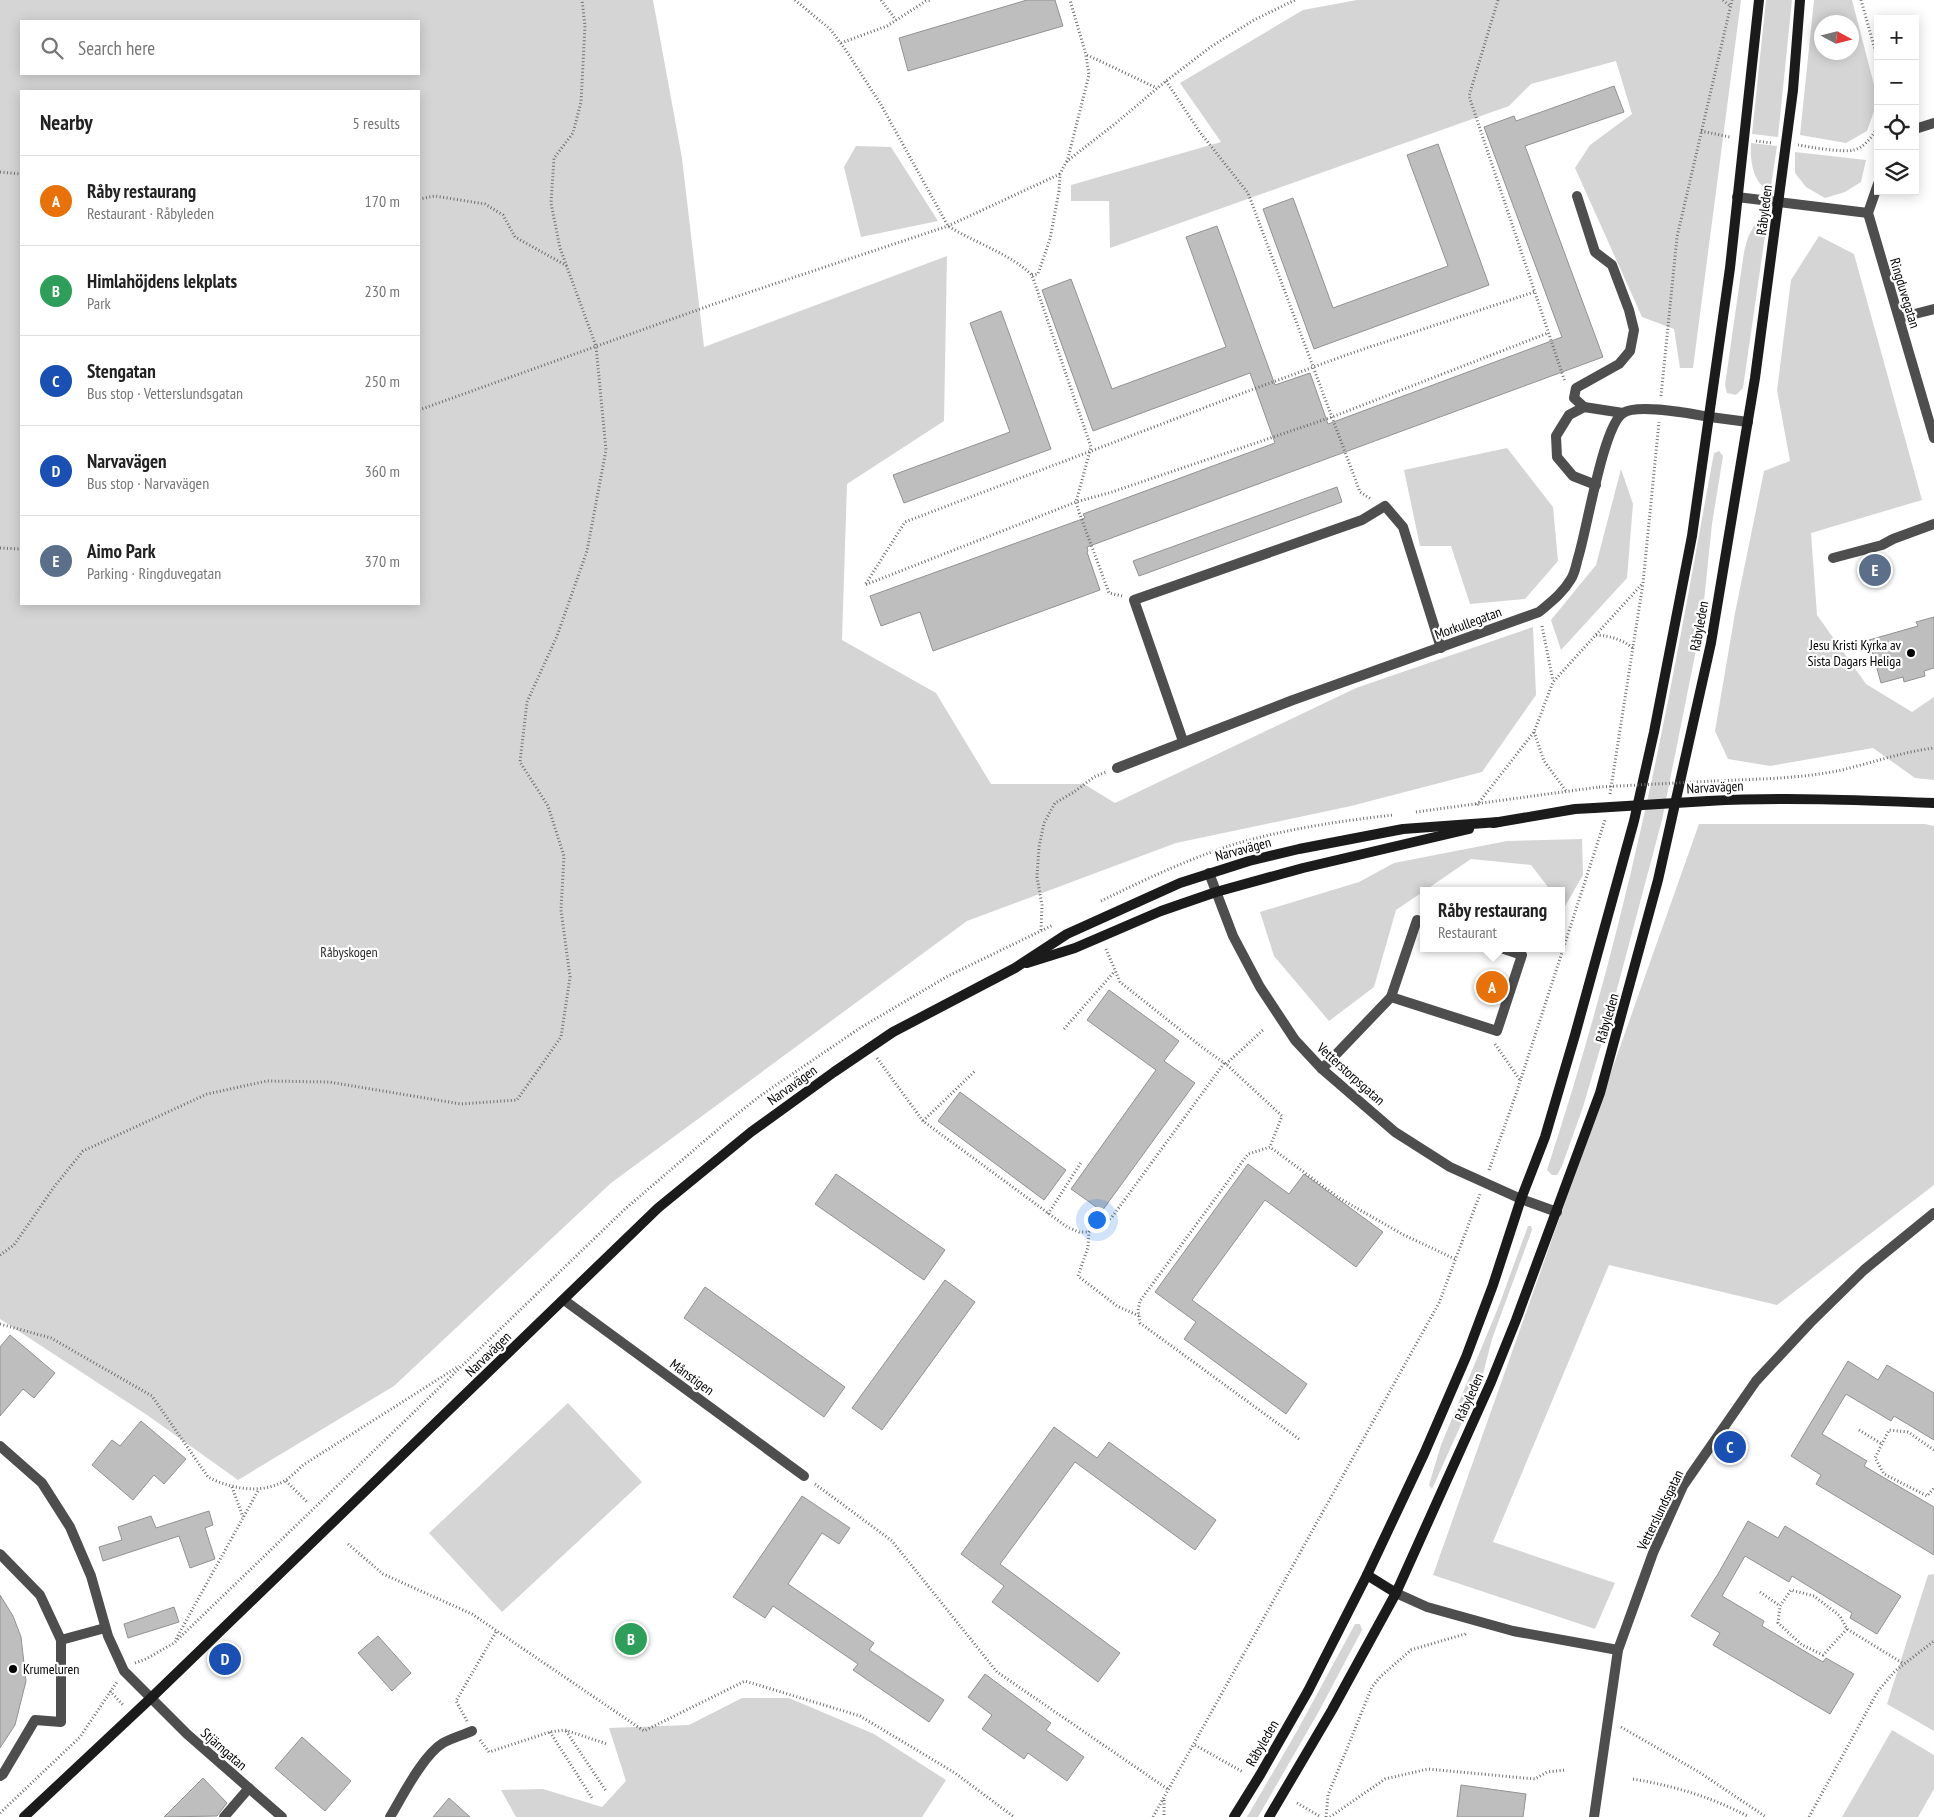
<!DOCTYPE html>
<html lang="en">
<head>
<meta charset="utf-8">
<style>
	:root { --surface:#fff; --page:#f6f6f6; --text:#222; --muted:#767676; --line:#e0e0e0; --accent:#7c3aed }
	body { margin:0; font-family:"PT Sans Narrow",sans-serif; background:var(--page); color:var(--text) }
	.controls { position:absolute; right:15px; top:15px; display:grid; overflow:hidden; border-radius:0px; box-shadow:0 2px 12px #0003 }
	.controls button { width:45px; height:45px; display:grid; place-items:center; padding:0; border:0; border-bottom:1px solid var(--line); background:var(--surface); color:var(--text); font:25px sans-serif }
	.compass { position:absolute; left:1814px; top:15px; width:45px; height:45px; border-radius:50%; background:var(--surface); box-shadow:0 2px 12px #0003; rotate:97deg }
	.you { position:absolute; left:1096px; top:1219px; width:18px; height:18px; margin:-12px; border:4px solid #fff; border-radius:50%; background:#1a73e8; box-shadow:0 0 0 8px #1a73e833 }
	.badge { display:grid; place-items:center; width:32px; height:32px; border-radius:50%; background:var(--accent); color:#fff; font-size:16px; font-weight:700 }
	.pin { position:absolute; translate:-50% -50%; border:2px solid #fff; box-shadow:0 1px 5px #0006 }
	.popup { position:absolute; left:1420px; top:887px; width:145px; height:65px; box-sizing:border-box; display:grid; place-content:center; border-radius:0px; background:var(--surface); filter:drop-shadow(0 1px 4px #0005); font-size:16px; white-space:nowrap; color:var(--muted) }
	.popup b { font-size:19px; color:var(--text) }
	.popup::after { content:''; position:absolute; left:50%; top:100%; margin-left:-10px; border:10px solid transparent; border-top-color:var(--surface) }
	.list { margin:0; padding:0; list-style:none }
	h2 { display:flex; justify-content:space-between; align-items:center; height:65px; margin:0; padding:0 20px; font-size:21px }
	h2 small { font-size:16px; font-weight:400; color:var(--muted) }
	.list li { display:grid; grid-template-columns:32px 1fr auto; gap:15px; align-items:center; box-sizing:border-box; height:90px; padding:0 20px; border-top:1px solid var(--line) }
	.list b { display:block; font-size:19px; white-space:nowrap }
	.list p { margin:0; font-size:16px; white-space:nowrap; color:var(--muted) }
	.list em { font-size:16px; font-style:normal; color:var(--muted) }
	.icon { flex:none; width:28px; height:28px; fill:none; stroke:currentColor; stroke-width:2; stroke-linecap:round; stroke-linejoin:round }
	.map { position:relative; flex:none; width:1934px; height:1817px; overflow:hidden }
	.search { position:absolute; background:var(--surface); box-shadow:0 2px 12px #0003; left:20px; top:20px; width:400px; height:55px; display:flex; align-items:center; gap:12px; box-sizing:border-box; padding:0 18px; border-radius:0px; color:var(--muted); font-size:19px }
	.panel { position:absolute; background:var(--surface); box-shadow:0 2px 12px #0003; left:20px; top:90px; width:400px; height:515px; border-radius:0px }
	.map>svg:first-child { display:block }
</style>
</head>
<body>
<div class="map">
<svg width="1934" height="1817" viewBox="0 0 1934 1817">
	<rect width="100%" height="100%" fill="#fff"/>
	<g fill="#d5d5d5" fill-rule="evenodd">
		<path d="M 0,0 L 653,0 L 682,158 L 704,347 L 947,256 L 944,421 L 847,484 L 842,640 L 936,693 L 991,784 L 1084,784 L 1115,803 L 1356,688 L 1533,627 L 1536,695 L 1482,772 L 1351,806 L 1176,843 L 967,921 L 611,1183 L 394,1386 L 238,1480 L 147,1415 L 0,1319 ZM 21,21 L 419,21 L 419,74 L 21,74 ZM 21,91 L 419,91 L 419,604 L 21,604 Z"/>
		<polygon points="1357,0 1741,0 1693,368 1680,368 1674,329 1642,317 1575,168 1590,145 1632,114 1616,61 1531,84 1509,106 1110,248 1109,201 1071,201 1071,185 1221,142 1180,83 1303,10"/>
		<polygon points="1766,0 1792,0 1778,137 1752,134"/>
		<path d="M 1814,0 L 1852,0 L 1878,100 L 1867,131 L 1846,143 L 1800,135 ZM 1822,22 L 1852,22 L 1852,52 L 1822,52 Z"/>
		<path d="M 1751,143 L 1777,146 L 1771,186 L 1766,189 C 1752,180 1750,158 1751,143 Z"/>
		<polygon points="856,146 891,147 938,221 861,237 844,167"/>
		<polygon points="1795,152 1866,160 1861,182 1845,192 1825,198 1806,187 1795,173"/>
		<polygon points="1763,217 1767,222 1743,388 1736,395 1727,393 1725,385 1744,252 1748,237 1758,219"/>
		<polygon points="1819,236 1854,254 1922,500 1811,533 1817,615 1866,684 1912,712 1934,697 1934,780 1915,778 1873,748 1770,766 1728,759 1715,731 1735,613 1764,471 1790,461 1777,390 1791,280"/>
		<polygon points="1507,448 1553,507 1558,561 1525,599 1470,604 1451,546 1420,546 1404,470"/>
		<path d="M 1719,451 L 1723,456 L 1712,524 L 1702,620 L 1662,820 L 1612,1008 L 1583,1107 L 1562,1166 L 1557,1175 L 1552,1175 L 1547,1170 C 1584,1057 1616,941 1642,824 C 1670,702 1691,577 1714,453 Z"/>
		<polygon points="1621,469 1633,504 1627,578 1561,650 1551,620 1596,565"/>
		<polygon points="1699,824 1925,824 1934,826 1934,1185 1777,1305 1609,1265 1493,1542 1615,1583 1595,1629 1433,1575"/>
		<polygon points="1582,839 1583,875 1564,908 1561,904 1561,891 1551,891 1531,865 1471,859 1396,910 1374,987 1329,1021 1274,956 1260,912 1359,882 1394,863 1507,841"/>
		<polygon points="1528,1226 1531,1226 1532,1230 1492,1339 1482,1378 1432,1489 1429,1485 1441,1445 1498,1308"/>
		<polygon points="568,1403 642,1482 502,1612 429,1533"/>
		<polygon points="1934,1574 1934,1731 1887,1704 1928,1575"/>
		<polygon points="1355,1624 1360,1624 1362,1630 1318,1713 1258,1817 1247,1817 1297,1731"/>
		<polygon points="742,1698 789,1698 874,1734 946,1780 922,1817 516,1817 501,1790 543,1789 602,1807 626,1781 609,1728 689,1725"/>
		<polygon points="1892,1730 1934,1755 1934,1789 1918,1817 1842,1817"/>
	</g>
	<g fill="#bebebe" stroke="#929292">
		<polygon points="1027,0 1055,0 1063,26 908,71 899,38"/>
		<polygon points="1614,86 1624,112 1525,146 1603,357 1087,547 1088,551 1087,552 1100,590 933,651 920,612 881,626 870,596 1085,518 1083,514 1275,443 1250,373 1093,431 1042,290 1071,279 1112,389 1226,347 1186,237 1217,226 1275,385 1310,373 1328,424 1562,337 1484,127 1514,116 1516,121"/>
		<polygon points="1438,144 1489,285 1314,349 1263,209 1293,198 1333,308 1448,266 1407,155"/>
		<polygon points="1001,311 1051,449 904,503 893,475 1010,432 970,323"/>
		<polygon points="1337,487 1342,502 1139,576 1133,561"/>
		<polygon points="1934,617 1934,668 1924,671 1925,676 1904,682 1903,677 1881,683 1869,640 1918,626 1916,622"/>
		<polygon points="1109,990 1179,1041 1164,1061 1195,1083 1102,1211 1071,1189 1156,1070 1087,1020"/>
		<polygon points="960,1092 1066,1170 1044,1200 938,1121"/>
		<polygon points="1248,1164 1289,1194 1304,1174 1383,1232 1356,1267 1265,1200 1192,1300 1307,1384 1286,1414 1184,1339 1196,1322 1155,1292"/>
		<polygon points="836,1174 945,1250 924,1280 815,1204"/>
		<polygon points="945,1280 975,1302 882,1430 852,1408"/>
		<polygon points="705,1287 845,1387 824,1417 684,1318"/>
		<polygon points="10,1335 55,1373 34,1398 23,1389 0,1416 0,1347"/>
		<polygon points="1848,1361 1878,1380 1887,1365 1934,1393 1934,1440 1894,1416 1891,1421 1846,1394 1822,1434 1867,1461 1864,1466 1934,1507 1934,1555 1816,1484 1821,1475 1791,1456"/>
		<polygon points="141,1421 186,1459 164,1484 154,1475 133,1500 92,1465 112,1440 120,1446"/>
		<polygon points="1054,1427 1097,1458 1109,1442 1216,1520 1195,1550 1075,1462 1000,1564 1120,1653 1098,1682 992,1602 1004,1586 961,1554"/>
		<polygon points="802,1496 850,1528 839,1544 822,1533 788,1584 874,1643 869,1650 944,1700 929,1722 853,1670 858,1664 773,1606 765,1618 733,1597"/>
		<polygon points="209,1511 213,1525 205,1528 215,1559 190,1568 179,1536 103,1561 99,1547 122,1540 118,1527 151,1516 156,1528"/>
		<polygon points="1748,1521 1778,1538 1785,1526 1901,1596 1877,1634 1850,1618 1852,1613 1792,1576 1789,1582 1745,1556 1722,1596 1764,1621 1762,1626 1823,1662 1826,1658 1854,1674 1830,1714 1713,1645 1720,1633 1691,1616 1718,1574"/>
		<polygon points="0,1595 13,1616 21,1637 26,1681 15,1725 0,1748"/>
		<polygon points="174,1607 179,1622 128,1638 124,1624"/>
		<polygon points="378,1636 411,1673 392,1691 358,1653"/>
		<polygon points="985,1674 1051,1723 1046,1730 1084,1757 1067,1781 1028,1753 1024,1759 982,1729 992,1715 968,1697"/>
		<polygon points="302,1737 351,1781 325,1811 275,1768"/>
		<polygon points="203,1778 227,1803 217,1816 164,1817"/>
		<polygon points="1461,1785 1526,1794 1523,1817 1457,1817"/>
		<polygon points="449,1798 470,1817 433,1817"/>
	</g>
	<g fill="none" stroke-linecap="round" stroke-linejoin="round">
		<g stroke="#707070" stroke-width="3" stroke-dasharray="1 2.5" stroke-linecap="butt">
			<path d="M 795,0 L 830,29 L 845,49 L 880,103 L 948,226 C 975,243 1009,253 1032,275 L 1091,447 L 1076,502 L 1079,512 L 1109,593 L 1122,596"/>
			<polyline points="881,0 896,20"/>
			<polyline points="1498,0 1469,96 1565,382"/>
			<polyline points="1723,0 1730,6"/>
			<polyline points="1861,0 1878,60"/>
			<polyline points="841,43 887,26 926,1 931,0"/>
			<polyline points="1087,55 1157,88"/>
			<polyline points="1166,81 1199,131 1248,193 1360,492 1371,499"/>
			<polyline points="1701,131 1730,137"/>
			<polyline points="1756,141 1772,143"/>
			<path d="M 1798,145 C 1810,147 1844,153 1854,150 C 1865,147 1874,135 1878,125"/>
			<polyline points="1067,162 1089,75 1086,55 1070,0"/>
			<polyline points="0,172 21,174"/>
			<polyline points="419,199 435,196 485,204 503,215 515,237 567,266"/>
			<polyline points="1032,275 1038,274 1050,239 1059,191 1060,174 1066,162 1116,123 1166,81 1212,46 1254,20 1295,0"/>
			<polyline points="1534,292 1349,354 1243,393 905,522 865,585 1076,502 1112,492 1332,417 1548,333"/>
			<polyline points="1661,396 1677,237 1732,0"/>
			<polyline points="419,410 714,304 948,226 1060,174"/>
			<polyline points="0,548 21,549"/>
			<polyline points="1542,626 1553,681"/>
			<path d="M 1596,635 C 1611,636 1621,639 1633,648"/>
			<polyline points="1534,732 1544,761 1566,791"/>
			<path d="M 1714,781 C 1755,779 1796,779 1837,771 C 1869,764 1901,752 1934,748"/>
			<polyline points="1610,794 1643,583"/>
			<polyline points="1477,805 1534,732 1553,682 1643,583 1659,422"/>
			<polyline points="1416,812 1599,787"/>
			<path d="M 1101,901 C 1144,880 1188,859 1235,844 C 1286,829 1340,821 1393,815"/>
			<polyline points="1041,930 1042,905 1037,877 1039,847 1044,823 1055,803 1074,792 1094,777 1106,772"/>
			<polyline points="1106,949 1120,982 1203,1048 1226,1064 1282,1116 1270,1147"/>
			<polyline points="1064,1029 1115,971"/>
			<polyline points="1495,1044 1520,1080"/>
			<polyline points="877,1058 923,1121 1067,1227 1079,1232 1089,1232"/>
			<polyline points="1226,1064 1263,1030"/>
			<polyline points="923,1121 975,1071"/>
			<polyline points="1489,1170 1516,1094 1605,820"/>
			<polyline points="1048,1214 1082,1161"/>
			<polyline points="0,1255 14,1245 54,1187 83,1151 207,1094 267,1081 329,1082 461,1104 517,1100 561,1037 570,977 561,910 564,856 548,806 520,762 527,702 557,636 587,551 606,450 596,346 560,248 551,203 554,158 573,133 581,102 585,26 582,0"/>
			<polyline points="1139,1316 1117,1306 1078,1276 1088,1247 1089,1232 1101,1226 1112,1217 1225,1062"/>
			<path d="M 0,1324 L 51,1338 L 152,1396 L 208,1477 C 231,1489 262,1495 286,1480 C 292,1476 298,1470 303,1465 L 459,1366"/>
			<polyline points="1859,1430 1882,1444"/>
			<polyline points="1299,1439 1140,1323 1138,1310 1140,1301 1248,1154 1270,1147 1339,1198 1402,1234 1455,1259"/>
			<polyline points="1934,1450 1908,1432 1889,1430 1875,1458 1884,1474 1927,1496 1934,1488"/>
			<polyline points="286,1481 307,1502"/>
			<polyline points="815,1484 892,1541 997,1672 1169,1790"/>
			<polyline points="232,1487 243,1517"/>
			<polyline points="348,1544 383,1574 472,1614 644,1731 745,1681 860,1716 955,1773 1014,1817"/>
			<polyline points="1760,1592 1780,1606"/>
			<polyline points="1847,1629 1823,1655 1802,1645 1778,1623 1780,1606 1791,1590 1814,1596 1840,1616 1847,1629 1904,1664"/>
			<polyline points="176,1639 259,1489"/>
			<polyline points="135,1663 146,1659 174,1643 625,1209 722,1126 760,1096 860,1028 948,976 1053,925"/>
			<polyline points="110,1691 124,1706"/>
			<polyline points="467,1721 456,1701 496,1632"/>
			<polyline points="1621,1727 1699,1772 1766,1817"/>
			<polyline points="566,1731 606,1791"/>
			<polyline points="550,1732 592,1798"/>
			<polyline points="480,1740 489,1752 550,1732 565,1730 607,1744"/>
			<polyline points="1195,1745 1243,1772"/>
			<path d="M 1633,1779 C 1674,1786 1712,1797 1749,1817"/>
			<polyline points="1164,1800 1164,1817"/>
			<polyline points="1297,1803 1321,1817"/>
			<polyline points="0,1813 80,1737 117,1682"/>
			<polyline points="1153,1817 1439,1303 1480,1194"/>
			<polyline points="1326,1817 1328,1795 1372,1687 1381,1676 1411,1650 1465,1634 1466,1631"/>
			<polyline points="1330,1817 1385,1779 1428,1769 1535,1779 1547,1772 1566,1770"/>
			<polyline points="1809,1817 1878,1691 1895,1671 1934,1641"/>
		</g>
		<g stroke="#4e4e4e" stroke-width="10">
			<polyline points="1577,196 1595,252 1612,265 1629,310 1634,330 1630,351 1619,364 1576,388 1574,398 1584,407"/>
			<polyline points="1899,318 1934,309"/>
			<polyline points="1596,485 1573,476 1557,457 1556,436 1569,415 1584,407 1623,413"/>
			<polyline points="1833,558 1882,545 1893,539 1934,524"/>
			<polyline points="1183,741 1134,600 1362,520 1385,506 1403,527 1441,648"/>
			<polyline points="1391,997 1497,1031 1522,955 1501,948"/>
			<polyline points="1322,1069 1391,997 1417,920 1423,922"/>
			<polyline points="0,1446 42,1483 70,1527 91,1576 108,1636 124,1671 151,1698"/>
			<polyline points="0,1554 40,1595 61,1640 61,1722 35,1720 3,1774 0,1776"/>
			<polyline points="61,1640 105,1628"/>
			<polyline points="224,1817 249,1788"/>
		</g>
		<g stroke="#4e4e4e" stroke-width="10">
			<polyline points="1915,129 1934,123"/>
			<polyline points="1878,184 1868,213 1934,438"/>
			<polyline points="1737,197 1868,213"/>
			<path d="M 1117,768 L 1293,700 L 1539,612 C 1551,602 1563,593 1571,579 C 1575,573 1576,565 1578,558 C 1587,530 1603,426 1623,413 C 1638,403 1692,414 1710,417"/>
			<polyline points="564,1300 804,1476"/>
			<polyline points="1396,1593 1427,1607 1513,1631 1618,1650"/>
			<polyline points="151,1698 187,1734 282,1817"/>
			<path d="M 390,1817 C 402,1797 423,1755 443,1743 C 452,1738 463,1735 472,1731"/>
			<polyline points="1594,1817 1618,1650 1653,1553 1683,1486 1756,1381 1810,1323 1864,1270 1934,1213"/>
		</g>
		<g stroke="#4e4e4e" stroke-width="10">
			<polyline points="1710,417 1748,422"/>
			<polyline points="1209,873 1233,936 1260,987 1295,1040 1322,1069 1395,1132 1450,1167 1521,1199 1557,1212"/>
		</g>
		<g stroke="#1b1b1b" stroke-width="10">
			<path d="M 1708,801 C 1783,797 1859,800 1934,803"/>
			<polyline points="1493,823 1575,809 1594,808"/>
			<polyline points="1027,963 1075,948 1161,911 1216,892 1303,868 1469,829"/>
			<polyline points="1367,1575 1396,1593"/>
			<polyline points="24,1817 151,1698 658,1208 751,1132 834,1072 893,1032 1015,968 1067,934 1180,883 1249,861 1299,849 1403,829 1499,822"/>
			<polyline points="1234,1817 1260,1775 1308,1691 1367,1575 1424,1454 1466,1357 1493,1285 1521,1199 1545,1137 1575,1035 1634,821 1654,732 1692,536 1730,268 1759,0"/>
			<polyline points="1269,1817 1332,1710 1396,1593 1491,1382 1516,1320 1600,1093 1658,880 1711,643 1755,378 1793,90 1800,0"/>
		</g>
		<polyline stroke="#707070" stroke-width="3" stroke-dasharray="1 2.5" stroke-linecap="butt" points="1599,787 1714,781"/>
		<polyline stroke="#1b1b1b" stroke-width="10" points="1594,808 1708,801"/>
	</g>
	<g fill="#000" stroke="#fff" stroke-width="2">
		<circle cx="1911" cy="653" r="5"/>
		<circle cx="13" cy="1669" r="5"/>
	</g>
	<g text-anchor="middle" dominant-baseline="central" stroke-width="4.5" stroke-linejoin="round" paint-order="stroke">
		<g font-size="14" fill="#000" stroke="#fff">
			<text transform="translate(1764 210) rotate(-83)">Råbyleden</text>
			<text transform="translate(1905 293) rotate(73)">Ringduvegatan</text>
			<text transform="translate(1468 623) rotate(-20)">Morkullegatan</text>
			<text transform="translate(1699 626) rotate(-80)">Råbyleden</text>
			<text transform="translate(1715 787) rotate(-3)">Narvavägen</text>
			<text transform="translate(1243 849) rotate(-15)">Narvavägen</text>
			<text transform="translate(1607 1018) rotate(-74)">Råbyleden</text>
			<text transform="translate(1351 1074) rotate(42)">Vetterstorpsgatan</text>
			<text transform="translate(792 1085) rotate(-36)">Narvavägen</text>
			<text transform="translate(488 1354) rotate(-44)">Narvavägen</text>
			<text transform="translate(692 1377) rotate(36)">Månstigen</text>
			<text transform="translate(1469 1397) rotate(-66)">Råbyleden</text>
			<text transform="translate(1660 1510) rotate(-64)">Vetterslundsgatan</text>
			<text transform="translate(1262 1743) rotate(-60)">Råbyleden</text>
			<text transform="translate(224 1749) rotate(41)">Stjärngatan</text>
		</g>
		<g font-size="14" fill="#000" stroke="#fff" text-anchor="end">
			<text x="1901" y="645">Jesu Kristi Kyrka av<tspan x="1901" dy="16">Sista Dagars Heliga</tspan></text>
			<text x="23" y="1669" text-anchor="start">Krumeluren</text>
		</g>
		<g font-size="14" fill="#2c2c2c" stroke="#fff">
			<text x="349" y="952">Råbyskogen</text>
		</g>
	</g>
</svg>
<div class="controls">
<button>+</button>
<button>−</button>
<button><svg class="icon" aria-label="locate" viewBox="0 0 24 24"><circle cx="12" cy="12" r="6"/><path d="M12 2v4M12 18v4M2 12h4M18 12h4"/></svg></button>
<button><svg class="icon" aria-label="layers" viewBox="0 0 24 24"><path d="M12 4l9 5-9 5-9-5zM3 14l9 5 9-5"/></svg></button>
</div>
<svg class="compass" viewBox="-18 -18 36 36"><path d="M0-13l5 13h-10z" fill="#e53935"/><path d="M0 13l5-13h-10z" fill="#767676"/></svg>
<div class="you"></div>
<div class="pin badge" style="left:1492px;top:987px;background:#e8710a">A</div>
<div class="popup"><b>Råby restaurang</b>Restaurant</div>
<div class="pin badge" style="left:631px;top:1639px;background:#2e9e5b">B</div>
<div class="pin badge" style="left:1730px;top:1447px;background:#1a4fb4">C</div>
<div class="pin badge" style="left:225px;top:1659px;background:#1a4fb4">D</div>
<div class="pin badge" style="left:1875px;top:570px;background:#5c6f8a">E</div>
<div class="search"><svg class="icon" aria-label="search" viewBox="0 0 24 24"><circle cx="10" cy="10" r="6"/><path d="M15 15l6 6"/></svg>Search here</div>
<section class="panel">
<h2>Nearby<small>5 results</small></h2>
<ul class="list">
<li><span class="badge" style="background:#e8710a">A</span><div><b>Råby restaurang</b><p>Restaurant · Råbyleden</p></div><em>170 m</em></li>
<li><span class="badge" style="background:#2e9e5b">B</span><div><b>Himlahöjdens lekplats</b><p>Park</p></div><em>230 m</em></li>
<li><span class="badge" style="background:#1a4fb4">C</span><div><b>Stengatan</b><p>Bus stop · Vetterslundsgatan</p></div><em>250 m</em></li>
<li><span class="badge" style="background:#1a4fb4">D</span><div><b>Narvavägen</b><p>Bus stop · Narvavägen</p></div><em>360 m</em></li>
<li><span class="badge" style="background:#5c6f8a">E</span><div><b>Aimo Park</b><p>Parking · Ringduvegatan</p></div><em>370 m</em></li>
</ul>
</section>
</div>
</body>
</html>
